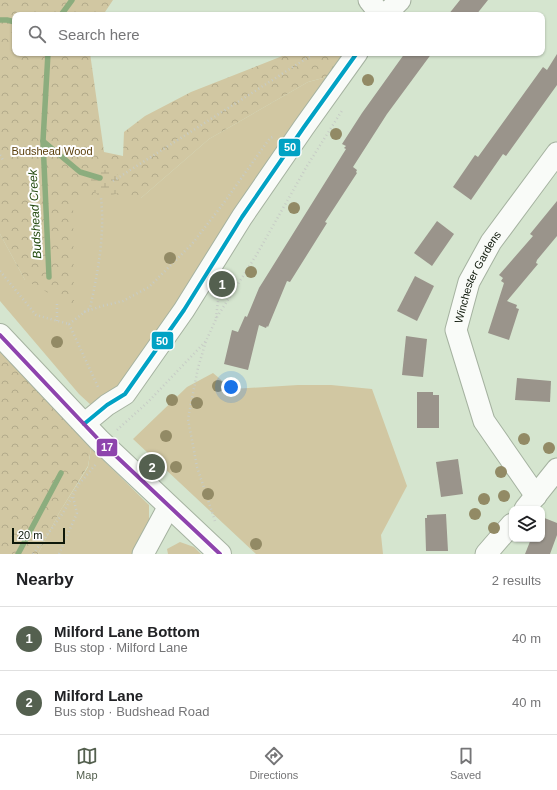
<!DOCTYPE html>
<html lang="en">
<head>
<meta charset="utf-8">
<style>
	:root { --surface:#fff; --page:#f6f6f6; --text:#202124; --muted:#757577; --line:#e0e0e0; --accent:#54604f }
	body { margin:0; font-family:Helvetica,sans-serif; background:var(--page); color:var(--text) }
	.controls { position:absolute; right:12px; bottom:12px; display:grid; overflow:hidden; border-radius:8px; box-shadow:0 1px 3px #0004 }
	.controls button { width:36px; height:36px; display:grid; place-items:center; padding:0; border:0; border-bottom:1px solid var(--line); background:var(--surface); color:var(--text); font:20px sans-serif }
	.scale { position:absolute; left:12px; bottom:10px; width:53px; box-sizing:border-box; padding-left:4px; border:2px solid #0e180a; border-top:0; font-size:11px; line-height:14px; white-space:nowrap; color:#0e180a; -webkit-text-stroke:3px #fff; paint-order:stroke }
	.you { position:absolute; left:231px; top:387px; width:14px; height:14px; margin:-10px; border:3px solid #fff; border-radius:50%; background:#1a73e8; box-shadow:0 0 0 6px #1a73e833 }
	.badge { display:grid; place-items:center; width:26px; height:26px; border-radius:50%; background:var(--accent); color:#fff; font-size:13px; font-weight:700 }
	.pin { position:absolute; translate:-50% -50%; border:2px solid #fff; box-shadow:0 1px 4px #0006 }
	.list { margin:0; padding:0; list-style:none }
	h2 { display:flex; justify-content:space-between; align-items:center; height:52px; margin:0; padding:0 16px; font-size:17px }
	h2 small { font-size:13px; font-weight:400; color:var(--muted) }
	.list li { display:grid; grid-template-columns:26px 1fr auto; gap:12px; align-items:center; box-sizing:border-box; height:64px; padding:0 16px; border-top:1px solid var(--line) }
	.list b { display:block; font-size:15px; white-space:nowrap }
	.list p { margin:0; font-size:13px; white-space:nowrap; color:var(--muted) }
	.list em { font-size:13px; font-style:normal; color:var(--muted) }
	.icon { flex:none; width:22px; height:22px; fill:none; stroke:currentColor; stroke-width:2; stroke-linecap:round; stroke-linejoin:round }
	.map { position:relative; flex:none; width:557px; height:554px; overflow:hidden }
	.search { position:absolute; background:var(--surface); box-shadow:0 1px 3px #0004; left:12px; right:12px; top:12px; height:44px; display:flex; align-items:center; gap:10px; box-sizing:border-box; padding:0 14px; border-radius:8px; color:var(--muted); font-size:15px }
	.sheet { height:180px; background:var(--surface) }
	nav { display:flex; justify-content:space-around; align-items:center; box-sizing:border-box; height:56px; border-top:1px solid var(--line); background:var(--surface); font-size:11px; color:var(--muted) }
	nav a { display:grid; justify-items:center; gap:2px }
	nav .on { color:var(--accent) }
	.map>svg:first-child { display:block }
</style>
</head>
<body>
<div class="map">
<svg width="557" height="554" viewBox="0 0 557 554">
	<defs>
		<pattern id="forest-crowns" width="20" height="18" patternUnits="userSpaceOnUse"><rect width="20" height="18" fill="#d1c7a2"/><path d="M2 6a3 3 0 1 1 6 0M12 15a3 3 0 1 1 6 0" fill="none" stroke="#b2aa8a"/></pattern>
		<pattern id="wetland-marsh" width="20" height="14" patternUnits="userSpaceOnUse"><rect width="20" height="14" fill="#d1c7a2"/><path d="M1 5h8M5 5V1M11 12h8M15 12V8" fill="none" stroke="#b2aa8a"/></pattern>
	</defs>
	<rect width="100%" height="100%" fill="#d5e5cf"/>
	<g fill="#d1c7a2">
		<polygon points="338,74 111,398 91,405 79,394 0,301 0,234 25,280 73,198 141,198 209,139 308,82"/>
		<polygon points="213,373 232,389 298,385 331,385 372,389 407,486 381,535 383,554 256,554 133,439 187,387"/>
		<polygon points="91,448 149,505 149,526 132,554 38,554 59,513 88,467"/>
		<polygon points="180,542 194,547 201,554 168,554 167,549"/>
	</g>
	<g fill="url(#forest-crowns)">
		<polygon points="0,0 113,0 103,15 15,15 15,53 90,53 104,152 123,156 124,132 145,116 191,92 290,53 354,53 338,74 308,82 209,139 141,198 73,198 74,307 25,280 0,234"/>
		<polygon points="0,349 75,429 91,448 88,466 59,513 38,554 0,554"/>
	</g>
	<path fill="url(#wetland-marsh)" d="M 111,169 L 119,176 L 122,181 L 119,193 C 103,198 98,199 88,184 C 93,170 97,171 111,169 Z"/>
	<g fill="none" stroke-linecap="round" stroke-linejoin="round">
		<g stroke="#8cad7e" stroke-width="5.5">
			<polyline points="61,15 72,0"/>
			<polyline points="0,20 7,20 15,22"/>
			<polyline points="48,53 43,141 49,277"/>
			<polyline points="43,141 80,172 100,178"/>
			<polyline points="18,554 61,473"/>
		</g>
	</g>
	<g fill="#9a948b">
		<polygon points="460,0 488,0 476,15 448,15"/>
		<polygon points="405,53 432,53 387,114 353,167 357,170 356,172 357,173 325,222 327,223 290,282 287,281 268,327 267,326 266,328 259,325 248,370 224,364 232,330 238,332 245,316 247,317 259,288 346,149 344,148 346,146 342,144 362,113"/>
		<polygon points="557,54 557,85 506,156 503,154 471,200 453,187 475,155 478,157 543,67 547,70"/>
		<polygon points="557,201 557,236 537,260 536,263 538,264 507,301 517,305 516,308 519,309 509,340 488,333 504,283 501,281 503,278 499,275 533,236 530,234"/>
		<polygon points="437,221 454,234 432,266 414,253"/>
		<polygon points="415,276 434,286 417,321 397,311"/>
		<polygon points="406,336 427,339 423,377 402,375"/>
		<polygon points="517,378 551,381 550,402 515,400"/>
		<polygon points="417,392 433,392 433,395 439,395 439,428 417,428"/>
		<polygon points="458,459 463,494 441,497 436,462"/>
		<polygon points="446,514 448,551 426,551 425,518 427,518 427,515"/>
		<polygon points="542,517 557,523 557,535 550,554 525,554 531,539 542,539"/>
	</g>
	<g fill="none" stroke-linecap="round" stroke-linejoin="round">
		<defs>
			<g id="minor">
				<polyline points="369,0 381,15"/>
				<polyline points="385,15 400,0"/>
				<polyline points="84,424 107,405 125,394 184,310 242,217 304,127 357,53"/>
				<path id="s1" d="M 536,496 L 484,421 L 456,330 L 469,282 L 491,242 L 557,153"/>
				<polyline points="525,509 557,469"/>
				<polyline points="143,554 169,506"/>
				<polyline points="486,554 512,524"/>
			</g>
			<polyline id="tertiary" points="0,335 99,440 220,554"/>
		</defs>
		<use href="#minor" stroke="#a5b2a0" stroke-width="23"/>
		<use href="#tertiary" stroke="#a5b2a0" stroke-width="24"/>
		<g stroke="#c7ccc6" stroke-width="2.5" stroke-dasharray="1 3" stroke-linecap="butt">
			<polyline points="0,155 3,160"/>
			<polyline points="113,181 315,53"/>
			<polyline points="0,271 36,315 69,324"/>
			<polyline points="84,312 102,306 123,301 149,287 192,244 223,204 270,138 273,137"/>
			<polyline points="216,318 219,292"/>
			<polyline points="57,321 57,301"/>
			<path d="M 69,324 L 90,308 C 98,272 105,235 101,198"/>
			<polyline points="69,324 99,389"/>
			<polyline points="117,430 148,402 206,341"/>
			<polyline points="215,521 197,467 188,419 198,368 206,341 217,317 257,254 307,166 343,109"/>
			<polyline points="33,554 63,513 79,484 97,463"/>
			<polyline points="59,554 77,513 73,497"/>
		</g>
		<use href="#minor" stroke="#f9fbf8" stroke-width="21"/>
		<use href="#tertiary" stroke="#f9fbf8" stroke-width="22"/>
		<defs>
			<polyline id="bus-1" points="84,424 107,405 125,394 184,310 242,217 304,127 357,53"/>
			<polyline id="bus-2" points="0,335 99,440 220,554"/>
		</defs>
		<use href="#bus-1" stroke="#fff" stroke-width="7"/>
		<use href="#bus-2" stroke="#fff" stroke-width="7"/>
		<use href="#bus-1" stroke="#01a2c4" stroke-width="4"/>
		<use href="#bus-2" stroke="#8e44ad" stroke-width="4"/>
	</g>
	<g fill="#928a65">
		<circle cx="368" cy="80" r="6"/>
		<circle cx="336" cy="134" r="6"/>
		<circle cx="294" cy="208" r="6"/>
		<circle cx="170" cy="258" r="6"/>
		<circle cx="251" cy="272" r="6"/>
		<circle cx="57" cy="342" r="6"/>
		<circle cx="218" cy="386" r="6"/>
		<circle cx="172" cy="400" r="6"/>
		<circle cx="197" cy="403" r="6"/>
		<circle cx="166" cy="436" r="6"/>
		<circle cx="524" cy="439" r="6"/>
		<circle cx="549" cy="448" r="6"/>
		<circle cx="176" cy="467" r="6"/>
		<circle cx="501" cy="472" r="6"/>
		<circle cx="208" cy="494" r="6"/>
		<circle cx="504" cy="496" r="6"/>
		<circle cx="484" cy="499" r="6"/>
		<circle cx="475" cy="514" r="6"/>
		<circle cx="494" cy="528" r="6"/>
		<circle cx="256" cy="544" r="6"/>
	</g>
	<g text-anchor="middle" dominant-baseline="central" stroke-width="4" stroke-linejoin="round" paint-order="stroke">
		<g font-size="11" fill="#5c400e" stroke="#fff">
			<text x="52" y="151">Budshead Wood</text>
		</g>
		<g font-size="11" fill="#0e180a" stroke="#fff">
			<text stroke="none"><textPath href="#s1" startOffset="244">Winchester Gardens</textPath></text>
		</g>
		<g font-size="12" font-style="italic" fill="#22490d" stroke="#fff">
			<text transform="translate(35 214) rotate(-93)">Budshead Creek</text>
		</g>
	</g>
	<g stroke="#fff" stroke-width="1.5">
		<rect x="278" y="138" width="23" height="19" rx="4" fill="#01a2c4"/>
		<rect x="151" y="331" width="23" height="19" rx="4" fill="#01a2c4"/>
		<rect x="96" y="438" width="22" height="19" rx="4" fill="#8e44ad"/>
	</g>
	<g font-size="11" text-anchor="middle" font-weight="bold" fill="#fff">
		<text x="290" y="151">50</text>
		<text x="162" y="345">50</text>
		<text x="107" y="451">17</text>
	</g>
</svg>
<div class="controls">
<button><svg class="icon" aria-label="layers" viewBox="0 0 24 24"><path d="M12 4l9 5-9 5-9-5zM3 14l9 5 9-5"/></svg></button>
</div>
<div class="scale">20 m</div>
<div class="you"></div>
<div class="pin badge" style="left:222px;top:284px">1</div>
<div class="pin badge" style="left:152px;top:467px">2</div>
<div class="search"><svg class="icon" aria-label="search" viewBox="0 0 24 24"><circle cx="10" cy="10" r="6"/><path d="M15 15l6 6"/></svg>Search here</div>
</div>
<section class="sheet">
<h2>Nearby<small>2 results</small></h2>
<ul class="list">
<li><span class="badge">1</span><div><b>Milford Lane Bottom</b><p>Bus stop · Milford Lane</p></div><em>40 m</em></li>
<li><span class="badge">2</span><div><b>Milford Lane</b><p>Bus stop · Budshead Road</p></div><em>40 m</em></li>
</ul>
</section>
<nav>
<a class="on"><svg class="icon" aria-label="map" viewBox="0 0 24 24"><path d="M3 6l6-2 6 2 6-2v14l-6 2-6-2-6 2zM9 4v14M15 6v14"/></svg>Map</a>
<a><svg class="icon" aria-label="directions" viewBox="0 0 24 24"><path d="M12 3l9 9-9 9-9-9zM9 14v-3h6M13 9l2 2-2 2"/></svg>Directions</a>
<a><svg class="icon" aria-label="saved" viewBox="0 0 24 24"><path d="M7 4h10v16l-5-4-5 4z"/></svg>Saved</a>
</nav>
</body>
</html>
